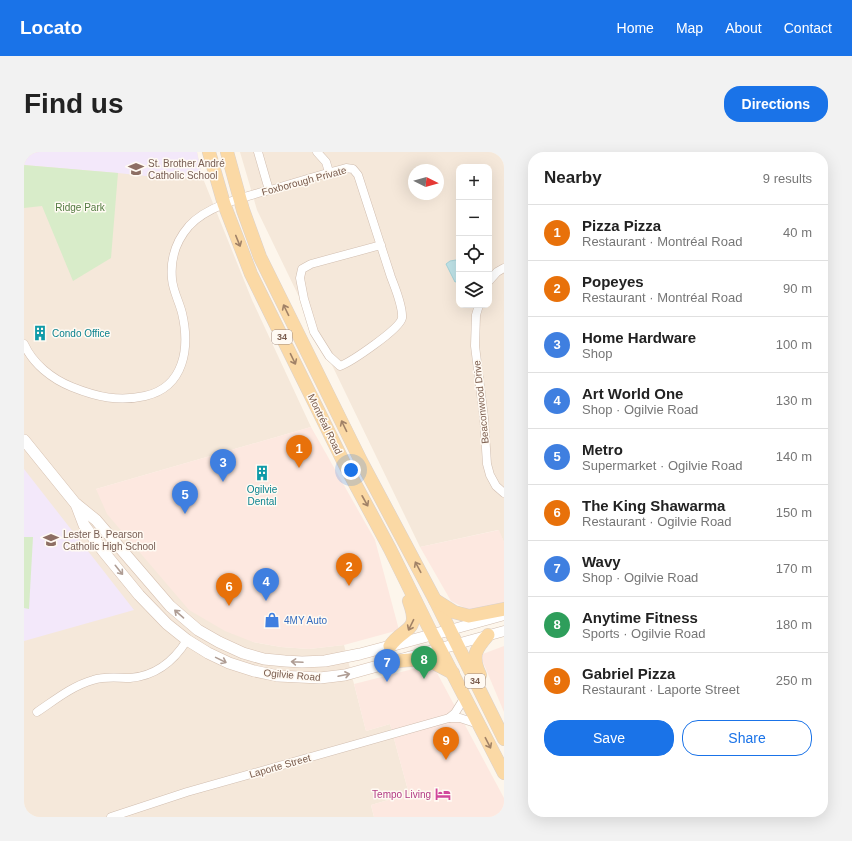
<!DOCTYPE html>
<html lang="en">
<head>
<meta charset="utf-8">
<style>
	:root { --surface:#fff; --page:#f2f2f2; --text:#222; --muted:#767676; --line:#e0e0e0; --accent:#1a73e8 }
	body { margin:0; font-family:Arial,sans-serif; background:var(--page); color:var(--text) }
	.controls { position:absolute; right:12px; top:12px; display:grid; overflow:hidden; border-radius:8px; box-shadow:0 4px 16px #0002 }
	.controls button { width:36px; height:36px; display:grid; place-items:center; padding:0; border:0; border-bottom:1px solid var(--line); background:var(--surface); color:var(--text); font:20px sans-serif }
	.compass { position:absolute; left:384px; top:12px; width:36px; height:36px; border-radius:50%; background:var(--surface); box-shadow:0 4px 16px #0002; rotate:95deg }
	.you { position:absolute; left:327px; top:318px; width:14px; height:14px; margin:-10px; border:3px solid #fff; border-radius:50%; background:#1a73e8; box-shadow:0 0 0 6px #1a73e833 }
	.badge { display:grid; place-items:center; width:26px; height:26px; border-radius:50%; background:var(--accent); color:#fff; font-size:13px; font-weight:700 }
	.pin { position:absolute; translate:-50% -33px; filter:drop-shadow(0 1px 2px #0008) }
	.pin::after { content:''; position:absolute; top:21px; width:14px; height:12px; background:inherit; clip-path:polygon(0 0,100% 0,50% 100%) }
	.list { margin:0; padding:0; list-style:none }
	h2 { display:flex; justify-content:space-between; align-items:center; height:52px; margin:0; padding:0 16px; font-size:17px }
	h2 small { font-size:13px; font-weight:400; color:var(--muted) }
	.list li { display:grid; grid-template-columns:26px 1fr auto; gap:12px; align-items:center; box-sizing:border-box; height:56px; padding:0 16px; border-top:1px solid var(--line) }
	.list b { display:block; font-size:15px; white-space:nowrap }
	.list p { margin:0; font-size:13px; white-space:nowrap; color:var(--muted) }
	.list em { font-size:13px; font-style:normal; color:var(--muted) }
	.actions { display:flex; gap:8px; padding:12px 16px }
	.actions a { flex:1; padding:9px 0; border:1px solid var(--accent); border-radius:16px; text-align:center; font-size:14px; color:var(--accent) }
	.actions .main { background:var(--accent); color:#fff }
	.icon { flex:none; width:22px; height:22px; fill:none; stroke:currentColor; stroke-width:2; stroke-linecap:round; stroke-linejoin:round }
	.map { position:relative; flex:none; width:480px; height:665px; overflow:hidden; border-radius:16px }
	header { display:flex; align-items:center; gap:24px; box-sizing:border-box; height:56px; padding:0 20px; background:var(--accent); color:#fff }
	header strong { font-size:19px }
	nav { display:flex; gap:22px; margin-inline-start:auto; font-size:14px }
	.intro { display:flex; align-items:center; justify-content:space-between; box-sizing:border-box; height:96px; padding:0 24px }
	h1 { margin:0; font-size:28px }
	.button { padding:10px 18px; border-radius:16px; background:var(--accent); color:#fff; font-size:14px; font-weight:700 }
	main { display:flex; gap:24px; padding:0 24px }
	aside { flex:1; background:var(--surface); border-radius:16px; box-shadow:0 4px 16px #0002 }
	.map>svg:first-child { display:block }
</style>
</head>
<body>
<header>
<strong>Locato</strong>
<nav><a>Home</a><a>Map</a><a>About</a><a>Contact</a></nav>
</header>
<div class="intro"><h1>Find us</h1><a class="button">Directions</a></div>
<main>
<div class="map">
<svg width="480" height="665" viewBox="0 0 480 665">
	<rect width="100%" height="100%" fill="#fdf6ec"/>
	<g fill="#f5e8da" fill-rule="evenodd">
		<polygon points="0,0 173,0 178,24 228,148 287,275 72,337 229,490 257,495 285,497 320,493 342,579 366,572 385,642 347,653 350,665 0,665"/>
		<path d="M 216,0 L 480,0 L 480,390 L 474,378 L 396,395 L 233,58 ZM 435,15 L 465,15 L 465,153 L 435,153 ZM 390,18 L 414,18 L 414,42 L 390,42 Z"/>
	</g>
	<g fill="#fde8e0">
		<polygon points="287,275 351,388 375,478 320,493 285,497 257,495 229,490 201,479 165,458 83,362 72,337"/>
		<polygon points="475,378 480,390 480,452 447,459 427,449 396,395"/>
		<polygon points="480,494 480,560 456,503"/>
		<polygon points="393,516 412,519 480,646 480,665 350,665 347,653 385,642 366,572 342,579 330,532"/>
	</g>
	<g fill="#f3e8fa">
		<polygon points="0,0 173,0 178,24 150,27 94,21 0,13"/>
		<polygon points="0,317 110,458 0,489"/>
	</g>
	<g fill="#d8ecc9">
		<polygon points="0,13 94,21 87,106 49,129 18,54 0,56"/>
		<polygon points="0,385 9,385 5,457 0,456"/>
	</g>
	<polygon fill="#bfe3e8" stroke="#a5d3da" points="432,108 435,116 435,129 431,130 422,112 426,109"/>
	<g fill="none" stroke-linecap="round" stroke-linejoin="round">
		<defs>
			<g id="minor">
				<polyline points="234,0 245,38"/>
				<polyline points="293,0 302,10 305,20"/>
				<polyline points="465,129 473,120 480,116"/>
				<polyline points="455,153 452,163 451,194 460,266 463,312 466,323 472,334 480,341"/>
				<path d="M 0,192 C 9,212 28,227 48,235 C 73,245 95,250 121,244 C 161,235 166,195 158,161 C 155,149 149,139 148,127 C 146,106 152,89 165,74 C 185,52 225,44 253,36 C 276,29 299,22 322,16 L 329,17 L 334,23 C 345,57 356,91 367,125 C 371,136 379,154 378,166 C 376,177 327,210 316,214 L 305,204 L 290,180 L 280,147 L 276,126 L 278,117 L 287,112 L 357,93"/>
				<path d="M 13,560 C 31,548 48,534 69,528 C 81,524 94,526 106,526 C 131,524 150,509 163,488"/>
				<polyline points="425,566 431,561 441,545"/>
				<polyline points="87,665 163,640 425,566 436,566 454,572"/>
			</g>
			<g id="tertiary">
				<polyline points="426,478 480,463"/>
				<polyline points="433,492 480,479"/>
			</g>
			<g id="secondary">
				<polyline points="0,288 51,351 72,368 146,454 174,478 195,490 219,501 240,507 261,509 278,510 301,509 336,502 426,478"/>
				<polyline points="52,352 60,373 79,399 115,443 143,472 163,488 184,501 205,511 230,519 254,524 296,526 321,523 433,492"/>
			</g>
			<g id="primary">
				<polyline points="185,0 200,52 227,122 322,315 366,397 404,474 480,621"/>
				<polyline points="203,0 219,58 236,105 337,309 411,448 480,587"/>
				<polyline points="411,448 430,460 445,464 480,457"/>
				<path d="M 366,494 C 380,474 397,481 385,449"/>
				<polyline points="373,509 399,507 406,509 429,521"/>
				<path d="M 456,523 C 447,504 451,498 464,483"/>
			</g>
		</defs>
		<use href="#minor" stroke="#d1beb0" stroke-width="9"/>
		<use href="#tertiary" stroke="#d1beb0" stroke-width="11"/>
		<use href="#secondary" stroke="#d6c0b0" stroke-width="12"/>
		<use href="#primary" stroke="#dad1cd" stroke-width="14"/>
		<use href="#minor" stroke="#fff" stroke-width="8"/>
		<use href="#tertiary" stroke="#fff" stroke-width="10"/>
		<use href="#secondary" stroke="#fff" stroke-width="11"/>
		<use href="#primary" stroke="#fbd9a5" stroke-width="13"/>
	</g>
	<defs><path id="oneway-shaft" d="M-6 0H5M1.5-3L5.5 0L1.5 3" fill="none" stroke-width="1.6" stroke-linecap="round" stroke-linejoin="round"/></defs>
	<g stroke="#a18267">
		<use href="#oneway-shaft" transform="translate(214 89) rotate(68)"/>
		<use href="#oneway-shaft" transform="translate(262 158) rotate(-116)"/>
		<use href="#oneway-shaft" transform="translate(269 207) rotate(64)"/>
		<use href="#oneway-shaft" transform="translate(320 274) rotate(-116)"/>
		<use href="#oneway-shaft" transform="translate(341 349) rotate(61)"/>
		<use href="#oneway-shaft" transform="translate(394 415) rotate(-118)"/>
		<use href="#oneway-shaft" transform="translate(387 473) rotate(116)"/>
		<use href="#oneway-shaft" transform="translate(464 591) rotate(63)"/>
	</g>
	<g stroke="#af9d94">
		<use href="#oneway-shaft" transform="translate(95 418) rotate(51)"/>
		<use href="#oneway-shaft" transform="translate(155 462) rotate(-139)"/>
		<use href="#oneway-shaft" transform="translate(197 508) rotate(26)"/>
		<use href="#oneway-shaft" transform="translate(273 510) rotate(-177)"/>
		<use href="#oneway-shaft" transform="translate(320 523) rotate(-12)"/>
	</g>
	<defs>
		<symbol id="school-bare" viewBox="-9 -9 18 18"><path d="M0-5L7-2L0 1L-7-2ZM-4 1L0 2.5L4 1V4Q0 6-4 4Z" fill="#8d6e63" stroke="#fffaf3" stroke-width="2.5" paint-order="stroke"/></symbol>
		<symbol id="building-bare" viewBox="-9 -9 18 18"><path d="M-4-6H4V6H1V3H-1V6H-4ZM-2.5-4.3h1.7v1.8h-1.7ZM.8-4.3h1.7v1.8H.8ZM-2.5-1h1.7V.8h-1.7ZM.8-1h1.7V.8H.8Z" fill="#0f9aa8" stroke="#fffaf3" stroke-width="2.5" paint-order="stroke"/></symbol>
		<symbol id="shop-bare" viewBox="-9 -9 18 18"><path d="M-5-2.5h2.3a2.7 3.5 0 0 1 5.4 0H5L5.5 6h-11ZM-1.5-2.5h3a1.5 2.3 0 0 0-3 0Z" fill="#3f7fe0" stroke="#fffaf3" stroke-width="2.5" paint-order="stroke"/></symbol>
		<symbol id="hotel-bare" viewBox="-9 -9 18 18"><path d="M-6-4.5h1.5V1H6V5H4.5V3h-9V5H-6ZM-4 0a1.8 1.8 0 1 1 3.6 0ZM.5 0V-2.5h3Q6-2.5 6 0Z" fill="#d1479c" stroke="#fffaf3" stroke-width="2.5" paint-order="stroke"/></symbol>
	</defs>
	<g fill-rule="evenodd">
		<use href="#school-bare" x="101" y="6" width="22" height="22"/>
		<use href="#building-bare" x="5" y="170" width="22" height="22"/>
		<use href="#building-bare" x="227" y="310" width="22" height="22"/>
		<use href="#school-bare" x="16" y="377" width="22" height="22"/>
		<use href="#shop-bare" x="237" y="457" width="22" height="22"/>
		<use href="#hotel-bare" x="408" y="631" width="22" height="22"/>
	</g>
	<g text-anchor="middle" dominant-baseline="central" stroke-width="3" stroke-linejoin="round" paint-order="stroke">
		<g fill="#fffaf3" stroke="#a28b7f" stroke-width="1">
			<rect x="248" y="178" width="20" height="14" rx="3"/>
			<rect x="441" y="522" width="20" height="14" rx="3"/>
		</g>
		<g font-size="9" font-weight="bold" fill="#7a5c4d">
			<text x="258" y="185">34</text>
			<text x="451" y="529">34</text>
		</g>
		<g font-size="10" fill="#785e54" stroke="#fffaf3" text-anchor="start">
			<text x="124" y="11">St. Brother André<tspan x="124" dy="12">Catholic School</tspan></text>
			<text x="39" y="382">Lester B. Pearson<tspan x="39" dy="12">Catholic High School</tspan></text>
		</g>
		<g font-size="10" fill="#7a5c4d" stroke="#fffaf3">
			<text transform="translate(280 29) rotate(-15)">Foxborough Private</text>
			<text transform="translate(457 250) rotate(-96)">Beaconwood Drive</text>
			<text transform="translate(301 272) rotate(64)">Montréal Road</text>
			<text transform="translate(268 523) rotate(5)">Ogilvie Road</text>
			<text transform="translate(256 614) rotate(-16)">Laporte Street</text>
		</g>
		<g font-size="10" fill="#537a41" stroke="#fffaf3">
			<text x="56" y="55">Ridge Park</text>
		</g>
		<g font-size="10" fill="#0d838f" stroke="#fffaf3" text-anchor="start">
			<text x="28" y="181">Condo Office</text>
			<text x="238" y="337" text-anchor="middle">Ogilvie<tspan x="238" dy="12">Dental</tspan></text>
		</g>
		<g font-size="10" fill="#366cbe" stroke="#fffaf3" text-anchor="start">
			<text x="260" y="468">4MY Auto</text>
		</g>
		<g font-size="10" fill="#b23c85" stroke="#fffaf3" text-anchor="end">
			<text x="407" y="642">Tempo Living</text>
		</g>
	</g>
</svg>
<div class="controls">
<button>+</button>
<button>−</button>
<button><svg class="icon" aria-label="locate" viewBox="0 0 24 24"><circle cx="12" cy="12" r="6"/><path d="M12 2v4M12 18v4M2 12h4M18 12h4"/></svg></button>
<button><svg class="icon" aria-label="layers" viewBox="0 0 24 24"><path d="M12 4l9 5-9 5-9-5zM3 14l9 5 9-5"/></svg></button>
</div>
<svg class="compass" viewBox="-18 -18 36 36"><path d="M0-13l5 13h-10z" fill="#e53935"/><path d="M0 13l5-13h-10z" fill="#767676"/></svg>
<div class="you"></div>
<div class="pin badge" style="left:275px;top:316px;background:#e8710a">1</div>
<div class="pin badge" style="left:325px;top:434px;background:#e8710a">2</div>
<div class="pin badge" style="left:199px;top:330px;background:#3f7fe0">3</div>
<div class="pin badge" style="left:242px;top:449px;background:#3f7fe0">4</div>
<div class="pin badge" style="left:161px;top:362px;background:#3f7fe0">5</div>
<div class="pin badge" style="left:205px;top:454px;background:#e8710a">6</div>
<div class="pin badge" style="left:363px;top:530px;background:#3f7fe0">7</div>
<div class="pin badge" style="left:400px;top:527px;background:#2e9e5b">8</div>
<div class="pin badge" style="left:422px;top:608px;background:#e8710a">9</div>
</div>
<aside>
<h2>Nearby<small>9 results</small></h2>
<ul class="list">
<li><span class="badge" style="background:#e8710a">1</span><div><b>Pizza Pizza</b><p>Restaurant · Montréal Road</p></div><em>40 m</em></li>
<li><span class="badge" style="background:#e8710a">2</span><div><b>Popeyes</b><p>Restaurant · Montréal Road</p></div><em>90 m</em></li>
<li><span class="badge" style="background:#3f7fe0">3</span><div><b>Home Hardware</b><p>Shop</p></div><em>100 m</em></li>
<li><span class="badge" style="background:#3f7fe0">4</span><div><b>Art World One</b><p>Shop · Ogilvie Road</p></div><em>130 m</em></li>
<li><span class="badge" style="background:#3f7fe0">5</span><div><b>Metro</b><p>Supermarket · Ogilvie Road</p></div><em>140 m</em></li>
<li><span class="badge" style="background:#e8710a">6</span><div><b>The King Shawarma</b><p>Restaurant · Ogilvie Road</p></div><em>150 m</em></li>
<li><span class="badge" style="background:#3f7fe0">7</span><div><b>Wavy</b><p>Shop · Ogilvie Road</p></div><em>170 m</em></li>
<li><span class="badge" style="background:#2e9e5b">8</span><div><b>Anytime Fitness</b><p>Sports · Ogilvie Road</p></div><em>180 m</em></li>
<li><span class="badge" style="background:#e8710a">9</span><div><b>Gabriel Pizza</b><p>Restaurant · Laporte Street</p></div><em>250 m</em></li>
</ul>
<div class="actions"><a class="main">Save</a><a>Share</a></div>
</aside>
</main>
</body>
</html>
